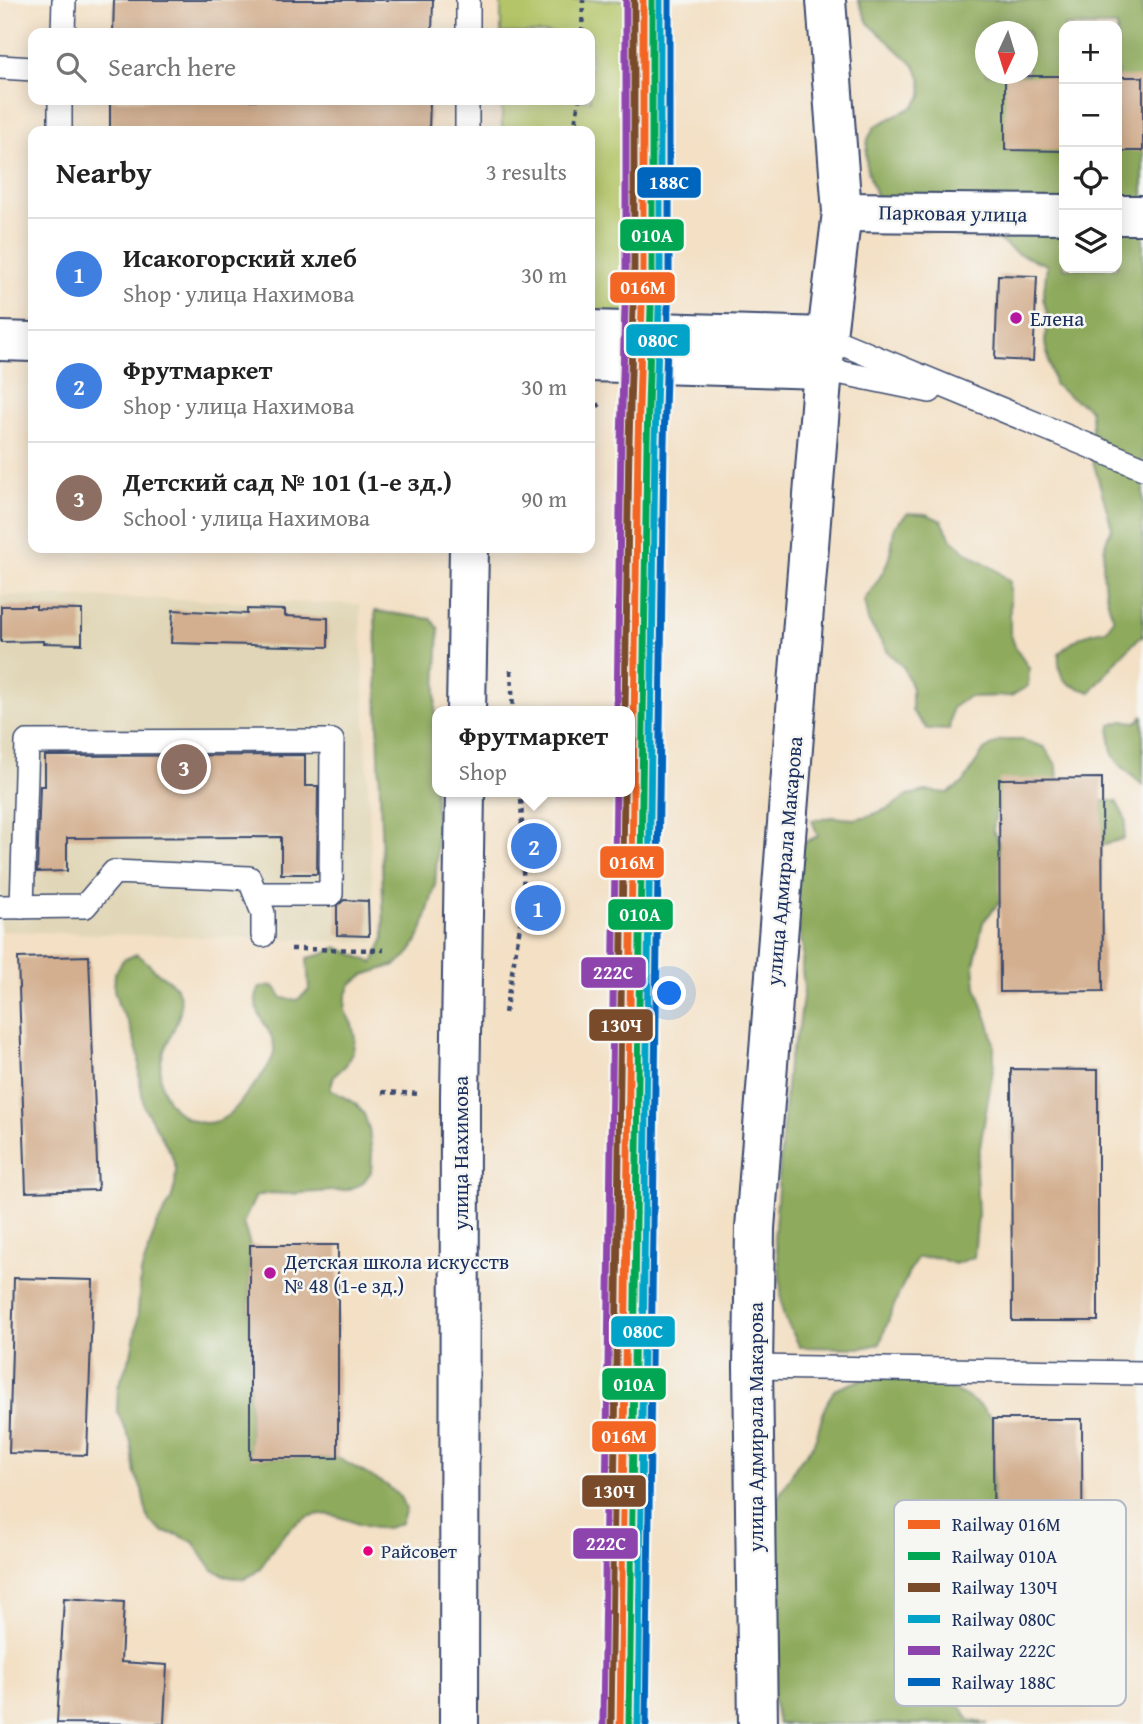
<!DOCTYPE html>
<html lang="en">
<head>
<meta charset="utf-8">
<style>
	:root { --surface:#fff; --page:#f6f6f6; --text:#222; --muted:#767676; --line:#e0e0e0; --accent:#b5179e }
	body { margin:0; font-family:"Gentium Book Plus",serif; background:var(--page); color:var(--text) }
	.controls { position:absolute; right:21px; top:21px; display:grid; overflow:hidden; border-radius:14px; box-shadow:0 4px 18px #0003 }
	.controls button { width:63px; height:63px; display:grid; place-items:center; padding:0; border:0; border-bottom:2px solid var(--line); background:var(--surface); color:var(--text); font:35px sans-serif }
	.compass { position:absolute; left:975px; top:21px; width:63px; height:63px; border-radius:50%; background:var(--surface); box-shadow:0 4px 18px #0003; rotate:184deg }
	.you { position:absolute; left:670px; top:994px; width:24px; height:24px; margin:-18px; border:5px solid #fff; border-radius:50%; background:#1a73e8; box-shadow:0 0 0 10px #1a73e833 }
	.badge { display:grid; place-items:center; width:46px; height:46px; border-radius:50%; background:var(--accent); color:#fff; font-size:23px; font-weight:700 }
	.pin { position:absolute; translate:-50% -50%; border:4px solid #fff; box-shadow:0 2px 7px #0006 }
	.popup { position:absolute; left:432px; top:706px; width:203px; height:91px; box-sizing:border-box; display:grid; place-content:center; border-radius:14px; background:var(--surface); filter:drop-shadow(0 2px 5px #0005); font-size:23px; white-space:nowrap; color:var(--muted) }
	.popup b { font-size:26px; color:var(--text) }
	.popup::after { content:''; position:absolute; left:50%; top:100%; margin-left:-14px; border:14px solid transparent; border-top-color:var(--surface) }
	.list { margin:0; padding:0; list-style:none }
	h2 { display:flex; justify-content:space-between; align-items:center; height:91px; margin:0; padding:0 28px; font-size:30px }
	h2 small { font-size:23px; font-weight:400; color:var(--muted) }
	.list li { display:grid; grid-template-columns:46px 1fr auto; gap:21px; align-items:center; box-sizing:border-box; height:112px; padding:0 28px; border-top:2px solid var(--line) }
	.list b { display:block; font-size:26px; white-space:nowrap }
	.list p { margin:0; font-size:23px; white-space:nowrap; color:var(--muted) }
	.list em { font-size:23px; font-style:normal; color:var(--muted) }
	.icon { flex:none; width:38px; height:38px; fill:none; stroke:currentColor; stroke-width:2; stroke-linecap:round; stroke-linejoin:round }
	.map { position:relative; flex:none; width:1143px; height:1724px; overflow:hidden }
	.search { position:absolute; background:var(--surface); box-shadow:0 4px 18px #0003; left:28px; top:28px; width:567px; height:77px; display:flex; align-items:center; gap:18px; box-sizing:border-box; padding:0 24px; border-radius:14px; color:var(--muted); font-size:26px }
	.panel { position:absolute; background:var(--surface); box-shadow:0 4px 18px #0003; left:28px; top:126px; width:567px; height:427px; border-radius:14px }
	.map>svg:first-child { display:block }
</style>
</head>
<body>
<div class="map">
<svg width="1143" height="1724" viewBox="0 0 1143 1724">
	<rect width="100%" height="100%" fill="#f6f6f2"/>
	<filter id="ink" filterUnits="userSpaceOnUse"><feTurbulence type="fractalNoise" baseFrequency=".0143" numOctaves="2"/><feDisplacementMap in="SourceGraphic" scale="14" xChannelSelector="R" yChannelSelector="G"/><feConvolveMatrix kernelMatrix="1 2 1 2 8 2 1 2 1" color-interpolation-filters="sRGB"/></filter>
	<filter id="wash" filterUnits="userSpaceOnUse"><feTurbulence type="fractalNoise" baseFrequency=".00686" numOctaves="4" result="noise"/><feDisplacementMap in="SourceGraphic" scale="28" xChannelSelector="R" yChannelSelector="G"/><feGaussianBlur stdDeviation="1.57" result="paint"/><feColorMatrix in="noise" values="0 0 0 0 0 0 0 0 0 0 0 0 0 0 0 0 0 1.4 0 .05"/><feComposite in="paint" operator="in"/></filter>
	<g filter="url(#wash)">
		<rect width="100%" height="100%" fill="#f3e0c5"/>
		<polygon fill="#e1d7b8" points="0,595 360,604 375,942 0,931"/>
		<polygon fill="#b3c568" stroke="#677a63" stroke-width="2" points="501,0 631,0 638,314 590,311 590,131 502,131 502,100 590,100 590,33 501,33"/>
		<g fill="#8eaa5c" stroke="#546c5d" stroke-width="2" fill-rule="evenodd">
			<path d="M 858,0 L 1143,0 L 1143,637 L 1139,638 L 1120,657 L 1091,692 C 1066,685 1057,681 1059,653 C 1076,639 1083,633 1106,630 L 1114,619 C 1103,594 1097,553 1112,528 L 1091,454 L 1092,424 L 1090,409 L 1065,393 L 1054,384 L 1045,343 L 1047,313 L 1043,299 L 1047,265 L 1016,253 L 992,235 L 898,228 L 876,196 L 867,168 L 866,154 L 868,139 L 875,126 L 913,107 L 922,96 L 921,79 L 915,66 L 868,23 ZM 1064,26 L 1117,26 L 1117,268 L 1064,268 ZM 986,32 L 1028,32 L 1028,74 L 986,74 Z"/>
			<path d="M 908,513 L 926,514 L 942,521 L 950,537 L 965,551 L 996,570 L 1010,582 L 1010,632 L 1016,649 L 1029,668 L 1028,686 L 1011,696 L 968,697 L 952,708 L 949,730 L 927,729 L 912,711 L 912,689 L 904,668 L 889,653 L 868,621 L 864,600 C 884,574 892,560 894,527 Z"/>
			<path d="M 375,611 L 431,619 L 439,629 L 435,713 L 437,756 L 435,786 L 437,857 L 435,886 L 423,928 L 416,943 L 407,956 L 395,965 L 364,975 L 351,984 L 346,997 L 345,1011 L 352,1024 L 355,1038 L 353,1051 L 346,1065 L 334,1076 L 330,1089 L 356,1104 L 364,1114 L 369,1129 L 372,1156 L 371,1172 L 362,1184 L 347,1190 L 287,1194 L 271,1193 L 256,1196 L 243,1223 L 250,1245 L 250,1457 L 338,1458 L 388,1486 L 400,1497 L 406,1509 L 401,1523 C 396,1525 390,1528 385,1528 C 356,1531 335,1505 306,1518 C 293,1524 282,1536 274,1547 C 268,1555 265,1563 258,1570 C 254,1574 249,1576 245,1579 L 229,1577 L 213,1570 L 193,1542 L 179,1535 L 163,1532 L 149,1521 L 145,1506 L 142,1489 L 135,1474 L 131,1442 L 117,1411 L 118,1387 L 131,1355 L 137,1324 L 141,1273 L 156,1227 L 171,1200 L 175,1185 L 176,1169 L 171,1153 L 144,1107 L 139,1075 L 139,1057 L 134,1039 L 128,1022 L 119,1007 L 114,990 L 115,973 L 123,960 L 137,954 C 145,959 150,966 157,972 C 163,977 173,981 177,989 C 189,1010 169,1035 163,1054 C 156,1076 162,1098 178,1112 C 188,1120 200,1125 213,1122 C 227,1120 237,1108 245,1096 C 254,1085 272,1066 274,1052 C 276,1032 257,1021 256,1002 C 255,998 258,992 260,987 L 274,986 L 282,998 L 297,1000 L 309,990 L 307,958 L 324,954 L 337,947 L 373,963 L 384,938 Z"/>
			<path d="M 1143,716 L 1143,785 C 1120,765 1106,759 1111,725 L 1123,721 L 1137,722 Z"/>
			<path d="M 1001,740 L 1023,740 L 1044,747 L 1057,766 L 1058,786 L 1094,801 L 1116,801 L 1126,820 L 1124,839 L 1104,844 L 1086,842 L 1012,806 L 996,811 L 993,830 L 1002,851 L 1008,892 L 983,922 L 974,965 L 976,987 L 990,1026 L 994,1044 L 994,1064 L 976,1171 L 978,1215 L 974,1257 L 955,1264 L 936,1257 L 917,1258 C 901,1285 890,1314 880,1344 L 862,1348 L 800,1347 L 783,1315 L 778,1255 L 774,1239 L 788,1063 L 799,1027 L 804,989 L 802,969 L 803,949 L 795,914 L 801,844 L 818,836 L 812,820 L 832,817 L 854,819 L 872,815 L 891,807 L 908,795 L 926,791 L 948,793 L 963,783 L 984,750 Z"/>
			<polygon points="896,1375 927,1384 945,1386 964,1395 980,1406 993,1419 994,1649 962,1685 959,1703 969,1720 988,1724 778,1724 771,1688 774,1522 777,1499 798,1463 814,1444 825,1407 834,1390 860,1380"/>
		</g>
		<g id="blocks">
			<g fill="#d3af8f">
				<polygon points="114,0 433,0 432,33 113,33"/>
				<polygon points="1005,76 1064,76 1064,151 1005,150"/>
				<rect x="1117" y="77" width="26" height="74"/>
				<polygon points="110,100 430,100 429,131 110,131"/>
				<polygon points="998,275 1037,276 1033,361 995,359"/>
				<polygon points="1,606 36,606 36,609 82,610 82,644 43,643 43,641 1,642"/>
				<polygon points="247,609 285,610 285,616 328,618 328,647 171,643 173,610 247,614"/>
				<polygon points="305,755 305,786 318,786 317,874 281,874 281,837 67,838 67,871 37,872 40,786 45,786 45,756"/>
				<polygon points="1102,778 1103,991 1000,992 999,779"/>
				<polygon points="344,900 368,901 369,936 337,935 337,906"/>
				<polygon points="89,956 98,1190 26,1192 18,958"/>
				<polygon points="1011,1069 1098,1070 1098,1321 1012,1321"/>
				<rect x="250" y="1245" width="88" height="213"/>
				<polygon points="14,1278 93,1280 87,1455 9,1453"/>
				<polygon points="993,1419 1082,1419 1083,1648 994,1648"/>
				<polygon points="64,1598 124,1602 121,1662 167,1665 164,1724 57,1723"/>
			</g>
		</g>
	</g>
	<g filter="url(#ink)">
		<use href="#blocks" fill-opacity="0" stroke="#3b4a6d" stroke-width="2"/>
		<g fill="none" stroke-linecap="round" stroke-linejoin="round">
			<defs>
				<g id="service">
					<polyline points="63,33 64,0"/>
					<polyline points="468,33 468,0"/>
					<polyline points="0,67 33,69"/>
					<polyline points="60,131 60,100"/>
					<polyline points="467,131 467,100"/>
					<polyline points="826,337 1143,468"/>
					<polyline points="823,369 930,391"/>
					<polyline points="0,907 85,906 114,872 249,878 263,913 263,935"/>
					<polyline points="22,907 27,742 332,741 331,894 256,894"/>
					<polyline points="753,1367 1143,1373"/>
				</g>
				<g id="minor">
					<polyline points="842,212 1064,214"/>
					<polyline points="1117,215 1143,215"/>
					<polyline points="758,1724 753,1367 755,1228 823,369"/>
				</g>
				<g id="tertiary">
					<polyline points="590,330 826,337"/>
					<polyline points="0,341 33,342"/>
					<polyline points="590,362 823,369 842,212 826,0"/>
				</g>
				<g id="secondary">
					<polyline points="466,711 469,548"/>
					<polyline points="459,1724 460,1096 465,792"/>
				</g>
			</defs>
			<use href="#service" stroke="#3b4a6d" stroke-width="26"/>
			<use href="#minor" stroke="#3b4a6d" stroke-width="42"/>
			<use href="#tertiary" stroke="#3b4a6d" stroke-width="42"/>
			<use href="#secondary" stroke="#3b4a6d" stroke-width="42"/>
			<g stroke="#3b4a6d" stroke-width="4.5" stroke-dasharray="5 5" stroke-linecap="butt">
				<polyline points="582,33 583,0"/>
				<polyline points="574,131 579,100"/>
				<polyline points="590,413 600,404"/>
				<polyline points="511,670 513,711"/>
				<polyline points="291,949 384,950"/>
				<polyline points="505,1013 524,903 521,792"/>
				<polyline points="382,1092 420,1094"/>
			</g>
			<use href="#service" stroke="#fff" stroke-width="23"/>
			<use href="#minor" stroke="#fff" stroke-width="38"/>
			<use href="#tertiary" stroke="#fff" stroke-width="38"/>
			<use href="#secondary" stroke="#fff" stroke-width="38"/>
			<defs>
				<polyline id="rail-1" points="620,1724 638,442 643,273 643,0"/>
				<polyline id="rail-2" points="629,1724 647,442 652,273 652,0"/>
				<g id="rail-3">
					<polyline points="625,711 629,442 634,273 634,0"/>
					<polyline points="611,1724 624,792"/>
				</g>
				<polyline id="rail-4" points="638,1724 655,442 660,273 660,0"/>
				<g id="rail-5">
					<polyline points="617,711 621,442 626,273 626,0"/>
					<polyline points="603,1724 616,792"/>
				</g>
				<polyline id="rail-6" points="646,1724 664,443 669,273 669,0"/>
			</defs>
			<use href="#rail-1" stroke="#f6f6f2" stroke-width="12"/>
			<use href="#rail-2" stroke="#f6f6f2" stroke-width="12"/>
			<use href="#rail-3" stroke="#f6f6f2" stroke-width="12"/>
			<use href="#rail-4" stroke="#f6f6f2" stroke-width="12"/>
			<use href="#rail-5" stroke="#f6f6f2" stroke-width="12"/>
			<use href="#rail-6" stroke="#f6f6f2" stroke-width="12"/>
			<use href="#rail-1" stroke="#f26522" stroke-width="7"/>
			<use href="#rail-2" stroke="#00a651" stroke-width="7"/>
			<use href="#rail-3" stroke="#7a4b2a" stroke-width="7"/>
			<use href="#rail-4" stroke="#01a3c8" stroke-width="7"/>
			<use href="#rail-5" stroke="#8e44ad" stroke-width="7"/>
			<use href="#rail-6" stroke="#0065bd" stroke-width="7"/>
		</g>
	</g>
	<g fill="#b5179e" stroke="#f6f6f2" stroke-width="2.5">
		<circle cx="1016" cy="318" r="7"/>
		<circle cx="270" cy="1273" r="7"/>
	</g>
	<circle fill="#e5007d" stroke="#f6f6f2" stroke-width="2.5" cx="368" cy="1551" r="6"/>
	<g text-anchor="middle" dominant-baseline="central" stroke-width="5" stroke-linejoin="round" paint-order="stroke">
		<g font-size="19" fill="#1b2f5e" stroke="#f6f6f2" text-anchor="start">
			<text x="381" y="1551">Райсовет</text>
		</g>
		<g font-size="21" fill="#1b2f5e" stroke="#f6f6f2">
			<text transform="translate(953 213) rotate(1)">Парковая улица</text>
			<text transform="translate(784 861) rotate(-85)">улица Адмирала Макарова</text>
			<text transform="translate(460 1153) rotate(-90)">улица Нахимова</text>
			<text transform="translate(755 1427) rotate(-90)">улица Адмирала Макарова</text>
		</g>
		<g font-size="21" fill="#1b2f5e" stroke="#f6f6f2" text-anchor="start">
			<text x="1030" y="318">Елена</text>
			<text x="284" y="1261">Детская школа искусств<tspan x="284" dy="24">№ 48 (1-е зд.)</tspan></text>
		</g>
	</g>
	<rect x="894" y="1500" width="232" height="206" rx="10" fill="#f6f6f2" stroke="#b4bac6" stroke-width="2"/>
	<rect x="908" y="1520" width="32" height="9" fill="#f26522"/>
	<rect x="908" y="1552" width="32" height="8" fill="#00a651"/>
	<rect x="908" y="1583" width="32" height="9" fill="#7a4b2a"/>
	<rect x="908" y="1615" width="32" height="8" fill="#01a3c8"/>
	<rect x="908" y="1646" width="32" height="9" fill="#8e44ad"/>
	<rect x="908" y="1678" width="32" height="8" fill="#0065bd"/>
	<g font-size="19" fill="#1b2f5e">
		<text x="952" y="1531">Railway 016М</text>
		<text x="952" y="1563">Railway 010А</text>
		<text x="952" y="1594">Railway 130Ч</text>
		<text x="952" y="1626">Railway 080С</text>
		<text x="952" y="1657">Railway 222С</text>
		<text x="952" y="1689">Railway 188С</text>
	</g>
	<g stroke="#f6f6f2" stroke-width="2.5">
		<rect x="636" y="166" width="66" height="33" rx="7" fill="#0065bd"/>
		<rect x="619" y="218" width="66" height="34" rx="7" fill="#00a651"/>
		<rect x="609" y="271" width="67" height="33" rx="7" fill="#f26522"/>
		<rect x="625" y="323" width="66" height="34" rx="7" fill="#01a3c8"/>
		<rect x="599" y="845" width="66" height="34" rx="7" fill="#f26522"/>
		<rect x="607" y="898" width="67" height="33" rx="7" fill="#00a651"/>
		<rect x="580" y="956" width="67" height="33" rx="7" fill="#8e44ad"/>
		<rect x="588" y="1008" width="66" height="34" rx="7" fill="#7a4b2a"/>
		<rect x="610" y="1315" width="66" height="33" rx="7" fill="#01a3c8"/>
		<rect x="601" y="1367" width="66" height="34" rx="7" fill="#00a651"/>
		<rect x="591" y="1420" width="66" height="33" rx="7" fill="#f26522"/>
		<rect x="581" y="1474" width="66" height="34" rx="7" fill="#7a4b2a"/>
		<rect x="572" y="1527" width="67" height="33" rx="7" fill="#8e44ad"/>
	</g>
	<g font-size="19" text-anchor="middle" font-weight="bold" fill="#fff">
		<text x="669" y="189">188С</text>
		<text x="652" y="242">010А</text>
		<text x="643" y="294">016М</text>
		<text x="658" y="347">080С</text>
		<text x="632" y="869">016М</text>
		<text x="640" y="921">010А</text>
		<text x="613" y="979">222С</text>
		<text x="621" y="1032">130Ч</text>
		<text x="643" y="1338">080С</text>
		<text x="634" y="1391">010А</text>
		<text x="624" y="1443">016М</text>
		<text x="614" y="1498">130Ч</text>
		<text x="606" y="1550">222С</text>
	</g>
</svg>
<div class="controls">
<button>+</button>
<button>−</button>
<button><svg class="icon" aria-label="locate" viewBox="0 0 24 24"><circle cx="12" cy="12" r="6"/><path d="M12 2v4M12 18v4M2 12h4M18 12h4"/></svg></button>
<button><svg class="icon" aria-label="layers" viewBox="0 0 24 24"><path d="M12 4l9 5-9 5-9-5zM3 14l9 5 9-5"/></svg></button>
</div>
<svg class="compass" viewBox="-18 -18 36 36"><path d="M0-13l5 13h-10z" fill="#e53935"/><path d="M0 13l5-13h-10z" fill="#767676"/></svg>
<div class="you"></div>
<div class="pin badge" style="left:538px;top:908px;background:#3f7fe0">1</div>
<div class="pin badge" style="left:534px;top:846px;background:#3f7fe0">2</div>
<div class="popup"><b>Фрутмаркет</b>Shop</div>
<div class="pin badge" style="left:184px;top:767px;background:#8d6e63">3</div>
<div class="search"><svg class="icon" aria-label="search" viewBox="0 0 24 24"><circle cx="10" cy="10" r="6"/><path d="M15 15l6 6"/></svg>Search here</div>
<section class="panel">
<h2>Nearby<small>3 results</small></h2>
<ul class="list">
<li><span class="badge" style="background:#3f7fe0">1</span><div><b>Исакогорский хлеб</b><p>Shop · улица Нахимова</p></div><em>30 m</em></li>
<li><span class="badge" style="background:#3f7fe0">2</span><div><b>Фрутмаркет</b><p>Shop · улица Нахимова</p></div><em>30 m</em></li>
<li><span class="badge" style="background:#8d6e63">3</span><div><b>Детский сад № 101 (1-е зд.)</b><p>School · улица Нахимова</p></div><em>90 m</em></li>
</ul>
</section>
</div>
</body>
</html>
